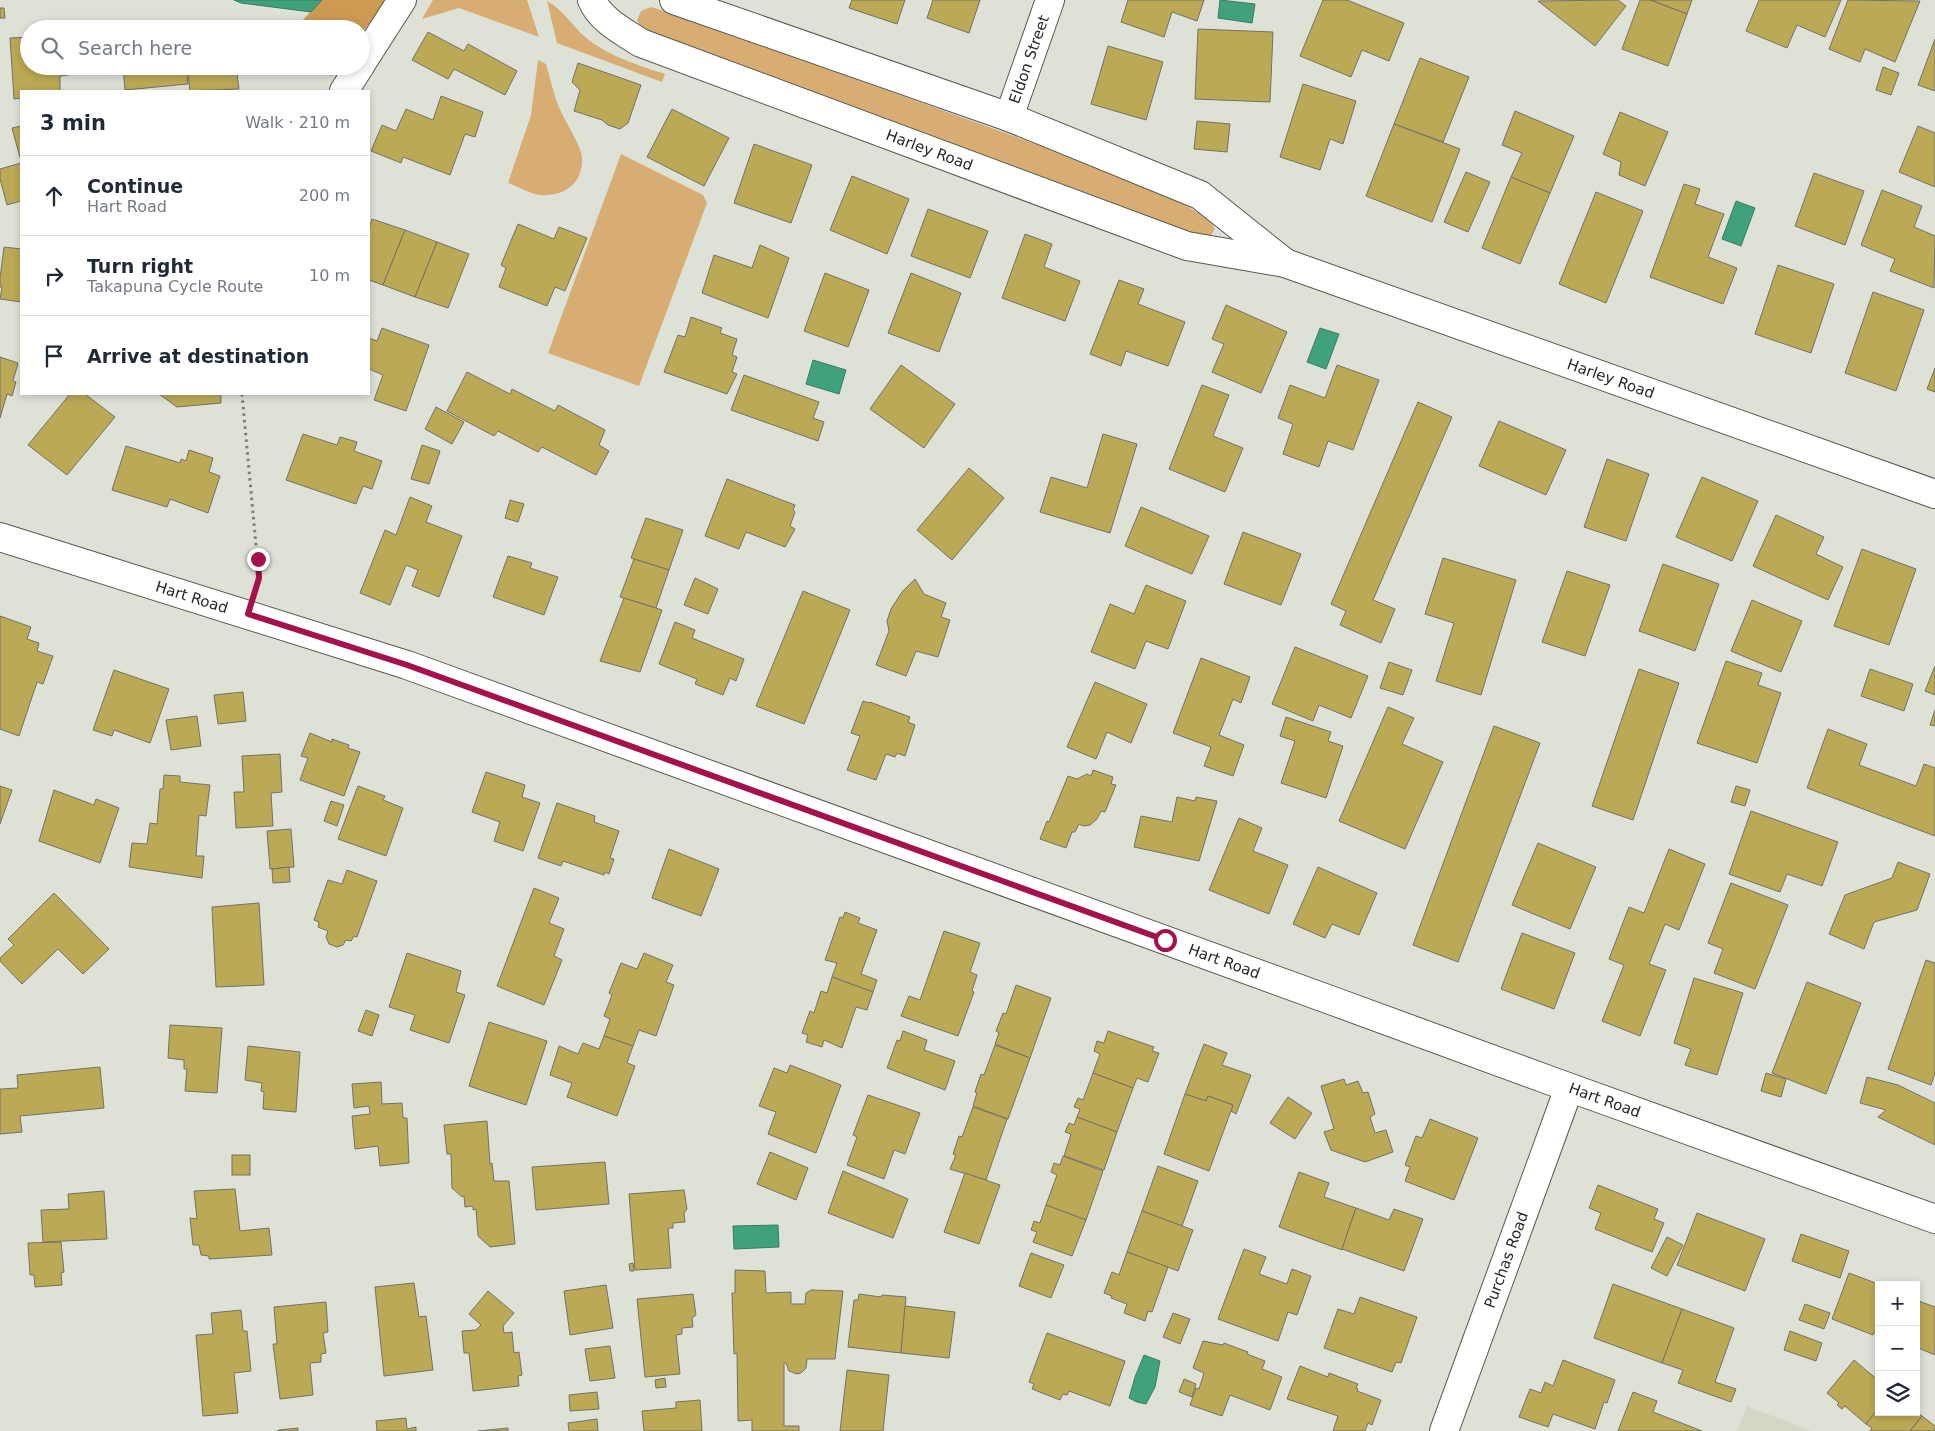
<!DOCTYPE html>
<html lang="en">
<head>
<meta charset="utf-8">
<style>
	:root { --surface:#fff; --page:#f2f2f3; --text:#1f2937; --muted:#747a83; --line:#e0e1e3 }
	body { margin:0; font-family:"DejaVu Sans",sans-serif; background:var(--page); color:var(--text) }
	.controls { position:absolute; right:15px; bottom:15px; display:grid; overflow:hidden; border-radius:0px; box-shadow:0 2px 8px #0003 }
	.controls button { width:45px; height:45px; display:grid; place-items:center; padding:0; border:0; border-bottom:1px solid var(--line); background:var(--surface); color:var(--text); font:25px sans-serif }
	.stop { position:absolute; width:15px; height:15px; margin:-11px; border:4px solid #a5114d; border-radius:50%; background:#fff }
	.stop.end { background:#a5114d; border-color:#fff; box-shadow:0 1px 5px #0008 }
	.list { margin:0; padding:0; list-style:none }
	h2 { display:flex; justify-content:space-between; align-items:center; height:65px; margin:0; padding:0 20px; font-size:21px }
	h2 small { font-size:16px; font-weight:400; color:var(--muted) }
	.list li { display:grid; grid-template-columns:32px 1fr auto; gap:15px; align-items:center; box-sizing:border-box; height:80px; padding:0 20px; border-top:1px solid var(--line) }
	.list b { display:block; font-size:19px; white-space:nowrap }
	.list p { margin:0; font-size:16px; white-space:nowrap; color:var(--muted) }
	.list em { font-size:16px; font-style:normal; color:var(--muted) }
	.icon { flex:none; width:28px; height:28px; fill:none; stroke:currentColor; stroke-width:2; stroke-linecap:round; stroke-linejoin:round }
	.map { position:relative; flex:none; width:1935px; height:1431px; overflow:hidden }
	.search { position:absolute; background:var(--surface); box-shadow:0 2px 8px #0003; left:20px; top:20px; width:350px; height:55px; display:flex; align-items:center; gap:12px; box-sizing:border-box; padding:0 18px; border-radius:28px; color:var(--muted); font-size:19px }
	.panel { position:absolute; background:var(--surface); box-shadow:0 2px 8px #0003; left:20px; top:90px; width:350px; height:305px; border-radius:0px }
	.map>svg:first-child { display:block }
</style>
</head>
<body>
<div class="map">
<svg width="1935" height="1431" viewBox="0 0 1935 1431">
	<rect width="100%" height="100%" fill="#dee1d6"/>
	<polygon fill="#d3d8c6" points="1747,1406 1811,1431 1737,1431"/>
	<g fill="#d8ad73">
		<polygon points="433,0 527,0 539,37 459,8 422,19"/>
		<path d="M 547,1 C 562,9 571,24 584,36 C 606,55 637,65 665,74 L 662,82 L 557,43 Z"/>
		<polygon points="651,7 674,14 1153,186 1210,220 1215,229 1211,235 1201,238 644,33 637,20 641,11"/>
		<path d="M 538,60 L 546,64 C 550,77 553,92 558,105 C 563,118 581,145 582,157 C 584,183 564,197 540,195 C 530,194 517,186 508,183 L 531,115 Z"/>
		<polygon points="621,154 703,195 707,203 639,386 548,353"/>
	</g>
	<polygon fill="#cc9a53" points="322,0 387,0 361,34 361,29 294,29"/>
	<g fill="#40a27d" stroke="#387d62">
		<polygon points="234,0 322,0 311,12 241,3"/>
		<polygon points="1220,0 1255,4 1252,23 1218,18"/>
		<polygon points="1736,201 1755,208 1741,246 1722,239"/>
		<polygon points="1320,328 1339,334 1326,369 1307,362"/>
		<polygon points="813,360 846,370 839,394 806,384"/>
		<polygon points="778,1225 779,1247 734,1249 733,1226"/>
		<polygon points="1144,1355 1160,1361 1155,1387 1146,1404 1137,1402 1129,1398 1135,1377"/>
	</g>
	<g fill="#bca956" stroke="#737167">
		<polygon points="852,0 905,0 897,24 849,8"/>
		<polygon points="933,0 980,0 969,33 927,18"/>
		<polygon points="1128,0 1204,0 1197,21 1172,12 1164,37 1121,22"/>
		<polygon points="1323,0 1347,0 1404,23 1389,61 1362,50 1351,77 1300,56"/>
		<polygon points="1618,0 1626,6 1595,46 1538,1"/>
		<polygon points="1640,0 1651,0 1687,14 1668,66 1622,49"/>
		<polygon points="1651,0 1692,0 1687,14"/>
		<polygon points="1759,0 1841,0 1825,37 1797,25 1787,48 1746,31"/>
		<polygon points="1848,0 1920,1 1895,62 1865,49 1860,62 1829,49"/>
		<polygon points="0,8 4,8 5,18 0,18"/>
		<polygon points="1198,29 1273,32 1270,102 1195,99"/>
		<polygon points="428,32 464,51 468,44 517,71 505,95 454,69 448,79 412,60"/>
		<polygon points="29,37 29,66 88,66 89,72 60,76 60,91 21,91 21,98 14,99 10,38"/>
		<polygon points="1935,39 1935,91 1918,85"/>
		<polygon points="1108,46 1163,62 1146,120 1091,104"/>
		<polygon points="1420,58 1469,77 1443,142 1394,124"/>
		<polygon points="578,63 641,85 628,123 620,129 608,125 602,120 574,111 580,90 572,82"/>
		<polygon points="123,66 186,66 188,84 125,90"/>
		<polygon points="187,66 236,66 239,89 190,91"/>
		<polygon points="1883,67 1899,73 1891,95 1876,90"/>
		<polygon points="1303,84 1356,101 1343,144 1330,139 1320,170 1280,157"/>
		<polygon points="441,96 483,112 475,137 465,134 450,175 403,157 401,163 371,151 382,125 396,131 406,109 433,120"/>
		<polygon points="672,109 729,138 704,186 647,157"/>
		<polygon points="1515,111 1574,136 1550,193 1511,177 1522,153 1502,145"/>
		<polygon points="1620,112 1668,132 1645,186 1619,175 1621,162 1603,154"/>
		<polygon points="1197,121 1230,124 1227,152 1194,149"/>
		<polygon points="1394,124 1460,149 1432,222 1366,196"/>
		<polygon points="21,126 21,161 12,128"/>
		<polygon points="1918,126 1935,133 1935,187 1899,172"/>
		<polygon points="754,144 812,165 791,223 734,203"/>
		<polygon points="21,163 21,201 7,205 0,179 0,169"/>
		<polygon points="1466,172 1490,182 1468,232 1444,222"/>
		<polygon points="1814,173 1864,191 1845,245 1795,226"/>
		<polygon points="852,176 909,199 887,254 830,230"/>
		<polygon points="1511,177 1550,193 1520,264 1482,248"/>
		<polygon points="1684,184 1700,189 1695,204 1724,214 1708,257 1737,268 1723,304 1650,277"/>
		<polygon points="1882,190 1922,206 1914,227 1935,236 1934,288 1890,271 1895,259 1861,245"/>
		<polygon points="1596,192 1643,211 1606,303 1559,284"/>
		<polygon points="928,209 988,231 970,278 911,256"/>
		<polygon points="372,219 405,230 383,285 369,280 369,228"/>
		<polygon points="518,224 554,239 559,227 587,238 565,291 555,287 547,306 499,287 506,268 501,265"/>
		<polygon points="405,230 437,242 415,297 383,285"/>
		<polygon points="1025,234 1052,244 1044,267 1080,281 1065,321 1002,298"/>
		<polygon points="437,242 469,254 448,308 415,297"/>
		<polygon points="760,245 789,258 768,318 702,293 714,255 752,268"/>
		<polygon points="4,247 21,249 21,302 0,299 2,287 0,287 0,278"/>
		<polygon points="1778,265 1834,284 1811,353 1755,334"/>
		<polygon points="825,273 869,290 848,347 804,331"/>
		<polygon points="911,273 961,293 939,352 888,333"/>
		<polygon points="1119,280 1144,289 1138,304 1185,322 1168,366 1126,351 1121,366 1090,354"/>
		<polygon points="1873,292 1924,310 1896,391 1845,373"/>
		<polygon points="1226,305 1287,332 1261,393 1212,372 1224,344 1212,339"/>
		<polygon points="691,317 722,328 720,333 737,339 732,355 737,357 732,372 737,374 727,394 664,372 678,335 685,337"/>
		<polygon points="382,328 429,345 406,411 374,400 383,375 369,369 369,338 377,341"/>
		<polygon points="0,357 18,363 13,381 16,382 12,396 7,394 0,418"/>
		<polygon points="901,365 955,404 924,448 870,409"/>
		<polygon points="1337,365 1379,380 1353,450 1328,441 1319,467 1283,454 1293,424 1278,418 1290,385 1325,398"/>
		<polygon points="1935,368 1935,392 1927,389"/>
		<polygon points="467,372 510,394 512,389 555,411 558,405 605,430 599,445 609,451 596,475 542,447 538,452 498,431 494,436 447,411"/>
		<polygon points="744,375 819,402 813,418 824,422 818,441 731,410"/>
		<polygon points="1202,385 1229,395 1213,436 1243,448 1225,492 1169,469"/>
		<polygon points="70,394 85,394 115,417 67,475 28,445"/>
		<polygon points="159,394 221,394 221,403 177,407"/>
		<polygon points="1418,402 1452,417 1373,600 1395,609 1381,643 1340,625 1346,611 1331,604"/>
		<polygon points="436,407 464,422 452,444 425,429"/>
		<polygon points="1499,421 1566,450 1546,495 1479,466"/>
		<polygon points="303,434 337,445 340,437 357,442 354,451 382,461 372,489 363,486 356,504 286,480"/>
		<polygon points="1103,434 1137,444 1110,533 1040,512 1051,477 1087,488"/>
		<polygon points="422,445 440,451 429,484 411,479"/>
		<polygon points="126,446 180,463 181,459 186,461 189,450 213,458 209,472 220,476 208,513 170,499 167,507 112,490"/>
		<polygon points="1607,459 1649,474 1626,541 1584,527"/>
		<polygon points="969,468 1004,498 952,560 917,530"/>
		<polygon points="1702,477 1758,501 1732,561 1676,537"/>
		<polygon points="727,479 795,505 793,510 795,512 790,526 795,529 785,547 746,532 739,549 705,536"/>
		<polygon points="410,497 432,506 426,522 462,536 439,597 412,586 418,570 406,565 390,605 360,593 385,530 396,535"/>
		<polygon points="510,500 524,504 518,522 505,518"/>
		<polygon points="1141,507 1209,536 1192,574 1125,546"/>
		<polygon points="1776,515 1824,537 1816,554 1843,567 1828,600 1753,566"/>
		<polygon points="646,518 683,530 669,570 631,558"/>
		<polygon points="1243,532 1301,554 1281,605 1224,584"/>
		<polygon points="1862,549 1916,569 1889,645 1834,626"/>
		<polygon points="508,556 532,563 530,568 558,577 544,615 493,597"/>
		<polygon points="1443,558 1516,580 1481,695 1436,681 1454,623 1425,614"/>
		<polygon points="634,559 669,570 656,608 620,597"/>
		<polygon points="1663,564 1719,584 1695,651 1639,631"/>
		<polygon points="1567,571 1610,585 1585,656 1542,642"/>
		<polygon points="695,578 718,589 708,614 684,605"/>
		<polygon points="915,579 924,594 946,603 941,617 950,620 938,657 916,651 906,676 876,665 889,631 887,621 891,609 902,592"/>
		<polygon points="1146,585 1186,601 1168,649 1146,641 1135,669 1091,652 1110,604 1134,614"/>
		<polygon points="803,591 850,610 804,724 756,706"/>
		<polygon points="624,598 662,610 640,672 600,661"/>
		<polygon points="1752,600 1802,621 1781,672 1731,651"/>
		<polygon points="0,616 31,627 27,639 39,643 37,651 53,656 43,684 37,682 19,736 0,729"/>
		<polygon points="675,622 695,630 692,638 744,659 736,681 730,678 723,695 695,684 697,679 659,664"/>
		<polygon points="1295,647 1368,676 1351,718 1319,705 1313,721 1272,704"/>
		<polygon points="1201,658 1250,677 1241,703 1233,699 1219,735 1244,745 1233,776 1204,766 1211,747 1173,733"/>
		<polygon points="1726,661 1762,673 1758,685 1781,693 1757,763 1697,743"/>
		<polygon points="1389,662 1412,670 1403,695 1380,688"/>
		<polygon points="1935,666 1935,695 1925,691"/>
		<polygon points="1639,669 1679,683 1633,820 1592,806"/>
		<polygon points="1870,669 1913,684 1904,711 1861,696"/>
		<polygon points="114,670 169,689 150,743 114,730 112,736 93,730"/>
		<polygon points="1095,682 1147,704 1131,743 1107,732 1096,759 1067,747"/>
		<polygon points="243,692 246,721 218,724 214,695"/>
		<polygon points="863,701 869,703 870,702 910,717 908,722 915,725 905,756 897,753 895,757 886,754 876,780 847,770 860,736 851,733"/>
		<polygon points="1388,707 1414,718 1402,744 1443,762 1405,849 1339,821"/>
		<polygon points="1935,710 1935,726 1930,725"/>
		<polygon points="197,716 201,746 171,750 166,720"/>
		<polygon points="1286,717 1331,732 1328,741 1343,746 1326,798 1281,783 1295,741 1280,736"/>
		<polygon points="1494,726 1540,743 1458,962 1413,945"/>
		<polygon points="1828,729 1867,744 1859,765 1916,786 1924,764 1935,768 1935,836 1807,788"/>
		<polygon points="310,733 332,742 332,739 349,745 348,748 360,752 344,796 300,780 308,758 301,756"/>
		<polygon points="280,754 282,792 271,793 273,826 236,828 234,792 244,792 242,756"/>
		<polygon points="1093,770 1113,777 1111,784 1116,785 1105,812 1101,811 1097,819 1090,825 1083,826 1079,824 1075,832 1072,832 1066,848 1040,839 1047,821 1049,822 1068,776 1077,779 1087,774 1091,776"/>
		<polygon points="486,772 525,785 522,797 540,803 523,851 494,841 500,822 472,812"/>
		<polygon points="164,775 180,776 180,782 210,785 206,816 199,815 196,856 204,856 202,878 129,867 132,843 147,844 150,823 157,824 160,789 163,789"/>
		<polygon points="0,786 12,790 0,824"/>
		<polygon points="358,786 385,796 383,800 403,808 386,856 338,839"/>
		<polygon points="1736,786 1750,790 1745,806 1731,802"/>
		<polygon points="54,790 94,805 96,799 119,808 100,863 39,841"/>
		<polygon points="1177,797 1195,801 1196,797 1217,801 1199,861 1134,847 1141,816 1172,822"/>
		<polygon points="331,801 344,805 337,826 324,821"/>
		<polygon points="557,803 595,816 594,822 619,831 610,858 614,859 609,874 605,872 604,875 563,861 561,866 538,858"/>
		<polygon points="1751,811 1838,842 1822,886 1787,874 1780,892 1729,874"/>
		<polygon points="1239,818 1262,828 1253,851 1288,865 1269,914 1209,890"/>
		<polygon points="291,829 294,867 270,869 267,831"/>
		<polygon points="1538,843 1596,867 1570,929 1512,905"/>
		<polygon points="669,849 719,869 701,916 652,898"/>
		<polygon points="1669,849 1705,864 1679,930 1665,924 1649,964 1666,970 1640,1036 1602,1021 1624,965 1609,959 1629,907 1644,913"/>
		<polygon points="1898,862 1930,874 1917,910 1874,922 1864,949 1829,934 1845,895 1892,878"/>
		<polygon points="289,867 290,882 273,883 272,869"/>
		<polygon points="1318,867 1377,893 1359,935 1332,924 1325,938 1293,924"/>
		<polygon points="347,870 377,881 357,937 354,936 351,941 346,940 343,945 337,947 329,944 326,937 328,931 318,927 319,922 314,920 328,880 342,884"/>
		<polygon points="1731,883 1788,905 1755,989 1714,973 1723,949 1708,943"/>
		<polygon points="534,888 559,898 549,923 564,929 554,956 562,960 544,1005 497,986"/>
		<polygon points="54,893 109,949 83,974 58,949 22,984 0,961 0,958 14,945 8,939"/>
		<polygon points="259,903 264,985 216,987 212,907"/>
		<polygon points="845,912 860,918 858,923 877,930 861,974 877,980 873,992 832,977 837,963 825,960 840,917 843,918"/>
		<polygon points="944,931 980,943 970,972 977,975 972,991 974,992 958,1036 901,1016 909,996 920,1000"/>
		<polygon points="1522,933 1575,953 1554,1009 1501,989"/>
		<polygon points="407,953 461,971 456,992 465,995 449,1043 410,1030 415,1015 389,1007"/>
		<polygon points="644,953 673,965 666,982 674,985 656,1036 639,1030 633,1046 604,1036 610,1019 604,1016 612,995 609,993 621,963 637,969"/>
		<polygon points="1926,960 1935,963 1935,1073 1931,1085 1888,1069"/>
		<polygon points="832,977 873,992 867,1010 856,1007 842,1048 824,1040 822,1047 806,1042 808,1035 802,1033 810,1011 814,1013 821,991 827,993"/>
		<polygon points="1694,978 1743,993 1717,1075 1685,1065 1691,1049 1674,1043"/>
		<polygon points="1807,982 1861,1003 1826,1094 1772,1073"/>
		<polygon points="1016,985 1051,998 1030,1058 995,1044 999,1033 996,1031 1003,1013 1006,1014"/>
		<polygon points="366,1010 379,1015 372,1036 358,1031"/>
		<polygon points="489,1022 547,1041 526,1105 469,1086"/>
		<polygon points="170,1025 222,1028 217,1093 185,1091 187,1069 184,1069 184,1060 168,1058"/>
		<polygon points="903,1031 927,1040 924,1050 955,1061 945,1090 887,1068 897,1040 900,1041"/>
		<polygon points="1108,1031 1154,1047 1152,1051 1159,1053 1148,1082 1137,1078 1133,1088 1093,1073 1100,1054 1094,1051 1097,1041 1104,1043"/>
		<polygon points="604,1036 633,1046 627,1063 635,1066 617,1116 567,1097 572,1083 550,1075 559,1046 578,1054 583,1043 599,1049"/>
		<polygon points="1204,1044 1227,1053 1222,1065 1251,1075 1236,1114 1231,1111 1233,1105 1208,1096 1206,1101 1185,1094"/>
		<polygon points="995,1045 1030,1058 1008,1119 973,1106 977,1093 975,1092 981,1074 984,1075"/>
		<polygon points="248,1046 300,1052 296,1112 263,1109 264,1092 261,1091 262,1083 245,1080"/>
		<polygon points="790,1065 841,1085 816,1153 768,1134 776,1112 759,1106 774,1068 787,1073"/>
		<polygon points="100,1067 104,1108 20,1116 22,1132 0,1134 0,1089 18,1088 17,1075"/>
		<polygon points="1093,1073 1133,1088 1117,1132 1077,1117 1080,1109 1074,1107 1078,1098 1083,1100"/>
		<polygon points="1766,1073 1786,1079 1781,1097 1761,1091"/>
		<polygon points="1867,1077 1898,1085 1935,1103 1935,1145 1878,1117 1886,1110 1860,1103"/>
		<polygon points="1344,1079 1346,1085 1358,1081 1363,1093 1368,1092 1375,1114 1370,1117 1375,1133 1386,1130 1393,1152 1365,1162 1331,1150 1324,1132 1334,1129 1321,1086"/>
		<polygon points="381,1082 382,1104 402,1103 403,1118 407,1118 409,1163 380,1166 378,1146 355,1149 352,1116 370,1114 369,1106 354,1108 352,1084"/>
		<polygon points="1185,1094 1206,1101 1208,1096 1233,1105 1209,1171 1164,1154"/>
		<polygon points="868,1095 920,1113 905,1154 894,1150 884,1179 847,1165 857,1137 853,1135"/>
		<polygon points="1288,1097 1312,1113 1295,1139 1270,1123"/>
		<polygon points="973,1107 1007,1119 986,1180 950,1169 956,1155 953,1154 959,1136 962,1137"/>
		<polygon points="1077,1117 1117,1132 1104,1170 1064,1156 1071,1134 1065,1132 1069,1123 1074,1125"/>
		<polygon points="1430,1119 1478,1138 1454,1200 1405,1181 1410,1167 1405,1165 1416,1136 1422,1138"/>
		<polygon points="487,1121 490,1164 492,1163 494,1181 509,1181 515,1244 490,1247 478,1236 476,1209 473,1210 473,1206 465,1207 464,1196 462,1197 452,1188 451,1154 447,1154 444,1125"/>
		<polygon points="770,1152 808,1168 796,1200 757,1184"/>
		<rect x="232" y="1155" width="18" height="20"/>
		<polygon points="1063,1156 1103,1171 1086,1220 1046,1205 1057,1175 1051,1172 1054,1163 1060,1165"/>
		<polygon points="605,1162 609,1204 536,1210 532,1167"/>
		<polygon points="1158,1166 1198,1181 1182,1226 1142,1211"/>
		<polygon points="843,1171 908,1199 893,1238 828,1213"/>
		<polygon points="1299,1172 1329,1183 1324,1197 1356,1208 1342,1250 1279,1227"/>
		<polygon points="965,1173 1000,1185 979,1244 944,1232"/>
		<polygon points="1598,1185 1658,1209 1654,1219 1664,1223 1652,1252 1595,1229 1601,1213 1589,1208"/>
		<polygon points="235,1189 240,1231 269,1228 272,1255 209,1259 209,1256 201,1255 199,1245 193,1245 190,1218 197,1219 194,1191"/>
		<polygon points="684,1190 687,1209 684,1213 685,1222 673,1223 673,1228 668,1228 671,1268 635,1270 629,1194"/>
		<polygon points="104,1191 107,1239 43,1242 41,1210 69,1209 68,1194"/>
		<polygon points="1046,1205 1086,1220 1072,1256 1033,1242 1037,1232 1031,1230 1034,1221 1040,1223"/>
		<polygon points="1356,1208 1389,1220 1394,1209 1423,1219 1404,1271 1342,1249"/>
		<polygon points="1142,1211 1193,1230 1178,1271 1127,1252"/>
		<polygon points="1697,1213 1765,1239 1745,1291 1677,1265"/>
		<polygon points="1801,1234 1849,1251 1840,1278 1792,1261"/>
		<polygon points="1667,1237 1683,1245 1667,1276 1651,1268"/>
		<polygon points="61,1242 64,1272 61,1273 62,1285 35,1287 34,1275 30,1275 28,1243"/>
		<polygon points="1244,1249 1266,1257 1259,1274 1287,1284 1292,1269 1311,1276 1297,1315 1288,1312 1278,1341 1218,1319"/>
		<polygon points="1127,1252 1168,1267 1152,1312 1148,1311 1145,1321 1124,1313 1127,1304 1111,1298 1112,1296 1104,1293 1112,1272 1119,1275"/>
		<polygon points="1031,1253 1064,1265 1051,1298 1019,1286"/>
		<polygon points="633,1263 634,1271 630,1271 629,1264"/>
		<polygon points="735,1270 765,1271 766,1293 791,1292 791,1304 805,1304 806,1293 811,1290 843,1291 835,1359 807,1359 806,1368 801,1373 797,1374 789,1371 786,1363 784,1363 784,1426 799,1426 799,1431 752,1431 752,1420 738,1421 737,1353 734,1354 732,1293 735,1293"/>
		<polygon points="1849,1273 1881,1285 1879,1285 1879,1333 1874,1332 1873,1335 1832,1319"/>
		<polygon points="414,1283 419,1317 426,1316 433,1370 384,1376 375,1287"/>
		<polygon points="1613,1284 1682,1309 1662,1363 1594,1338"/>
		<polygon points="606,1285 613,1328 570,1335 564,1291"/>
		<polygon points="488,1291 514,1313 503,1326 504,1333 512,1332 514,1353 519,1352 522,1375 518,1376 519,1386 473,1391 469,1353 464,1353 462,1331 476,1330 481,1325 469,1314"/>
		<polygon points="693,1294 696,1315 692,1318 693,1327 682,1328 682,1334 676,1335 680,1374 645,1377 637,1299"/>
		<polygon points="859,1294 881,1297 882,1295 906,1297 901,1353 848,1347 854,1300 858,1300"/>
		<polygon points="1360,1297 1417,1317 1401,1363 1396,1362 1392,1372 1324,1348 1338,1309 1354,1314"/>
		<polygon points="1916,1300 1935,1307 1935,1355 1916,1347"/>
		<polygon points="326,1302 328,1332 323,1333 326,1353 321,1354 321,1362 310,1363 313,1395 280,1399 273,1344 277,1344 274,1307"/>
		<polygon points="1805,1304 1830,1313 1824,1329 1799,1320"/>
		<polygon points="905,1306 955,1312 949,1358 901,1353"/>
		<polygon points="1682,1309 1734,1328 1715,1382 1736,1389 1731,1402 1678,1383 1683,1370 1662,1363"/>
		<polygon points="241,1310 243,1331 247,1331 251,1371 234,1373 238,1413 203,1416 196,1335 213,1334 211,1313"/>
		<polygon points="1173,1313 1190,1319 1180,1344 1163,1337"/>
		<polygon points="1790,1331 1822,1343 1816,1361 1784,1350"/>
		<polygon points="1047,1333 1125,1361 1110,1406 1069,1391 1067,1395 1063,1394 1060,1400 1032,1389 1034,1384 1029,1382"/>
		<polygon points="1203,1341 1223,1345 1224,1343 1248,1352 1247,1354 1265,1361 1262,1369 1282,1377 1270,1410 1230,1395 1222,1416 1190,1405 1196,1388 1199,1389 1204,1373 1193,1368"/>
		<polygon points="610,1346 615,1378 590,1381 585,1349"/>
		<polygon points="1563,1360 1615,1380 1607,1403 1604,1402 1595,1429 1553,1414 1548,1427 1519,1417 1530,1389 1541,1393 1545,1382 1553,1386"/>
		<polygon points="1854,1360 1879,1381 1879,1408 1866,1424 1845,1406 1842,1409 1837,1405 1839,1403 1827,1393"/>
		<polygon points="1300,1366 1328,1377 1329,1373 1358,1384 1356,1388 1358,1389 1357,1391 1381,1400 1372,1425 1368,1423 1365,1431 1333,1431 1338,1416 1287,1399"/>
		<polygon points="847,1370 889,1375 883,1431 840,1431"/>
		<polygon points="665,1378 666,1387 656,1388 655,1380"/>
		<polygon points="1184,1379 1196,1384 1192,1397 1179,1392"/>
		<polygon points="597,1392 599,1409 570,1411 569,1395"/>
		<polygon points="1633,1392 1657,1401 1653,1412 1702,1431 1618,1431"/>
		<polygon points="700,1400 702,1431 644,1431 642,1411 676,1408 676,1402"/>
		<polygon points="1879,1408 1879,1412 1916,1411 1922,1416 1910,1431 1870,1431 1872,1428 1866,1424"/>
		<polygon points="1922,1416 1935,1426 1935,1431 1910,1431"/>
		<polygon points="406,1418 407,1429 416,1427 416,1431 377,1431 376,1421"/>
		<polygon points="597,1419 598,1431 569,1431 568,1423"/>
		<polygon points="298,1428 298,1431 277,1431 279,1430"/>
		<polygon points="508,1428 508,1431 478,1431"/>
	</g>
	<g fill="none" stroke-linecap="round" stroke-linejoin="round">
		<defs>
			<g id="street">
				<path id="s1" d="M 592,0 C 600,20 624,32 641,43 L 1187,246 L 1285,263 L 1935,494"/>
				<polyline points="674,0 1009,117 1200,195 1284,262"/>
				<polyline points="361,64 402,0"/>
				<polyline points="344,91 360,66"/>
				<path id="s2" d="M 1009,117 L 1050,0"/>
				<path id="s3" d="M 1444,1431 L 1569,1088"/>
			</g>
			<g id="secondary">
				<path id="s4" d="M 0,537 L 407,665 L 1333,1001 L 1554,1082 L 1935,1219"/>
			</g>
		</defs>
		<use href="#street" stroke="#56594f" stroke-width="30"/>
		<use href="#secondary" stroke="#56594f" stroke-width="30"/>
		<polyline stroke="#7c7e77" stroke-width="3" stroke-dasharray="2.5 4" stroke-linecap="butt" points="242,394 259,578 257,587"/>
		<use href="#street" stroke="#fff" stroke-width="28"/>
		<use href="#secondary" stroke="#fff" stroke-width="28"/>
	</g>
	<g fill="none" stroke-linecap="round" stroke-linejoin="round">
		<polyline stroke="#a5114d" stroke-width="6" points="258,559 259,578 248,614 407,665 1165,940"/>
	</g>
	<g text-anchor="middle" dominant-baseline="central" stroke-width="4" stroke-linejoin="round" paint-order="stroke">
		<g font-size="15" fill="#272824" stroke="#ebefe3">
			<text stroke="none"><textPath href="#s2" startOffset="61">Eldon Street</textPath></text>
			<text stroke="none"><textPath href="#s1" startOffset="374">Harley Road</textPath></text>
			<text stroke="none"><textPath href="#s1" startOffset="1094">Harley Road</textPath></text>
			<text stroke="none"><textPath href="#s4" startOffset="201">Hart Road</textPath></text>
			<text stroke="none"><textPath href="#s4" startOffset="1296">Hart Road</textPath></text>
			<text stroke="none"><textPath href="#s4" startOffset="1701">Hart Road</textPath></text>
			<text stroke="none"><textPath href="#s3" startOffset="182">Purchas Road</textPath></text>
		</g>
	</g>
</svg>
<div class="controls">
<button>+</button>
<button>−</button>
<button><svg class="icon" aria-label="layers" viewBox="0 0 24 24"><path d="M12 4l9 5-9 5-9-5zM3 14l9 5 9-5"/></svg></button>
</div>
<div class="stop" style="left:1165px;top:940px"></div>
<div class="stop end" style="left:258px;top:559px"></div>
<div class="search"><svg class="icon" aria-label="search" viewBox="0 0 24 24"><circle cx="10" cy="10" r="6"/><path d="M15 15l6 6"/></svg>Search here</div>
<section class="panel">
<h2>3 min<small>Walk · 210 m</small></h2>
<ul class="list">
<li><svg class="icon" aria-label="ahead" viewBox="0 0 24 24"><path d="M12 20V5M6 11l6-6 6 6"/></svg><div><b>Continue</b><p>Hart Road</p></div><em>200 m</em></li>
<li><svg class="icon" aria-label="right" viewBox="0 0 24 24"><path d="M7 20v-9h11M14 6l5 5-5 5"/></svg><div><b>Turn right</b><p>Takapuna Cycle Route</p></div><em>10 m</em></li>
<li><svg class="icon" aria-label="arrive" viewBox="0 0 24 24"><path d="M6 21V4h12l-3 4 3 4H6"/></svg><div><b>Arrive at destination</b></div></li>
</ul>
</section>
</div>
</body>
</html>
